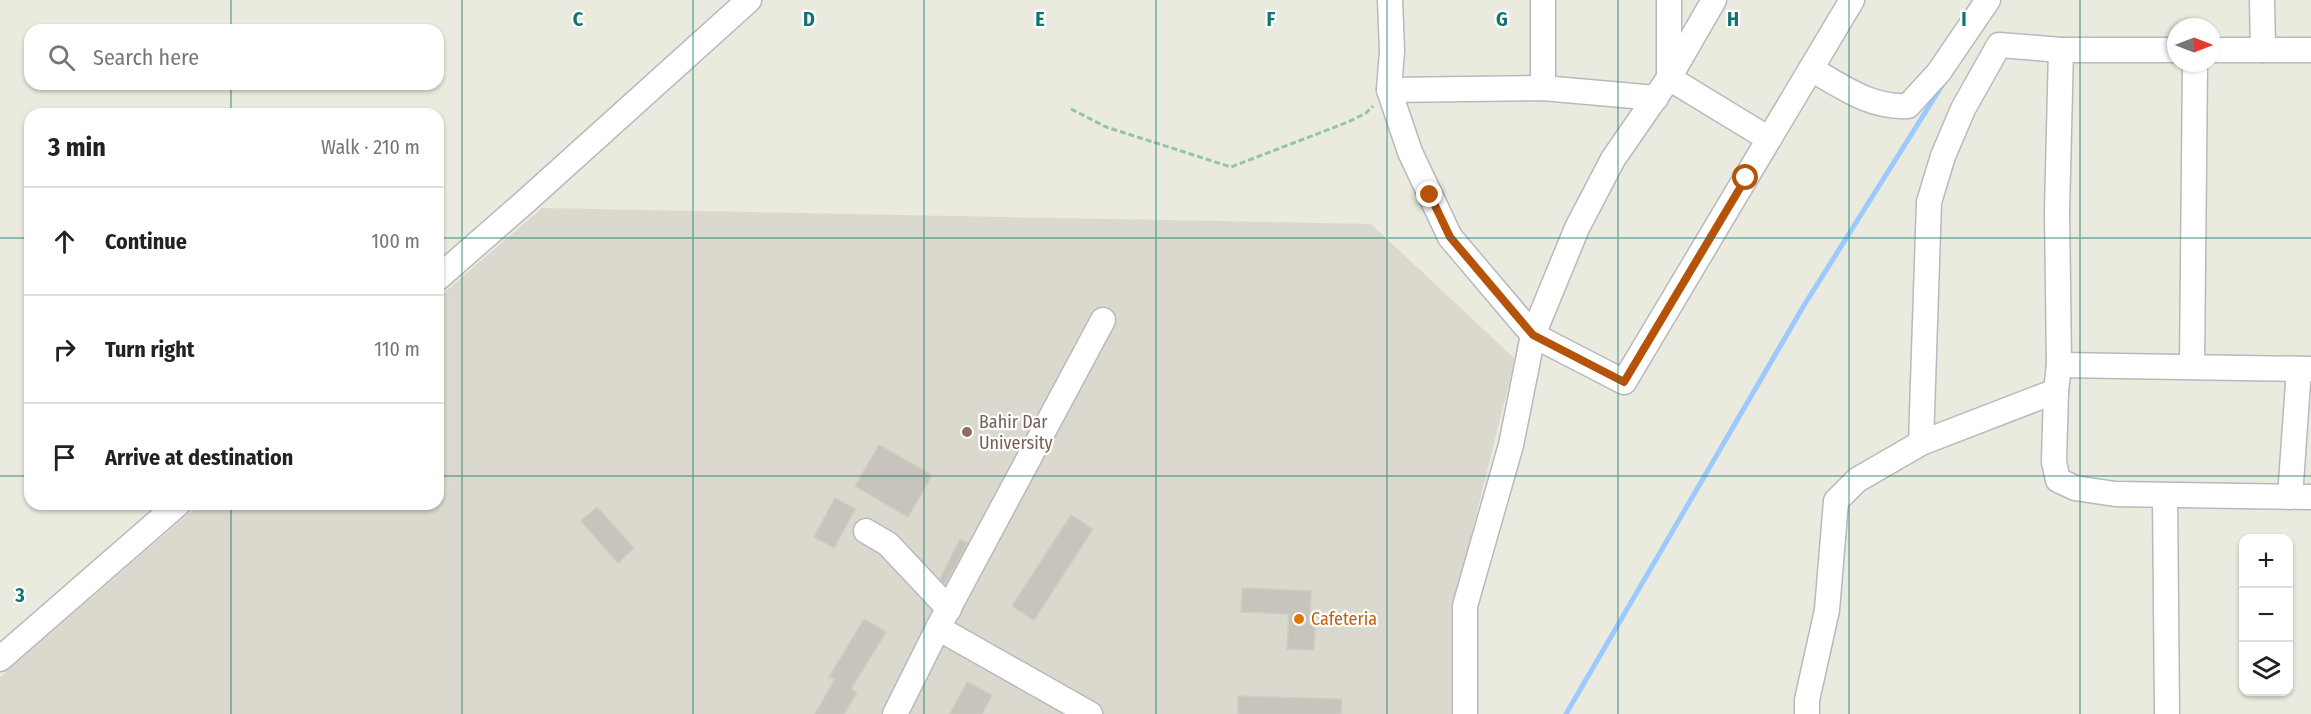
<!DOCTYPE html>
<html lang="en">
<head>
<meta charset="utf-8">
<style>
	:root { --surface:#fff; --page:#f6f6f6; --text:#222; --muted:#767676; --line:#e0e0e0 }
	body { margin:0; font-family:"Fira Sans Condensed",sans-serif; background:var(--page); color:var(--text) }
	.controls { position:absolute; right:18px; bottom:18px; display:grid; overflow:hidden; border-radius:12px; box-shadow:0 2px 4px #0004 }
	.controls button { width:54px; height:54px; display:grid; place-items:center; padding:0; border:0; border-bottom:2px solid var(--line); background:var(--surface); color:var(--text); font:30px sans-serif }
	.compass { position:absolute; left:2167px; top:18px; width:54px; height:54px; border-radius:50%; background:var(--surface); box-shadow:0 2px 4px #0004; rotate:90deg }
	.stop { position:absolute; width:18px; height:18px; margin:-14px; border:4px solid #b45309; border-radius:50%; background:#fff }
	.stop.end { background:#b45309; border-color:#fff; box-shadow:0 2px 6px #0008 }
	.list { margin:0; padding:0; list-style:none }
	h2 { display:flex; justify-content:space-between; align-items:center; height:78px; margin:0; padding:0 24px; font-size:26px }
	h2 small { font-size:20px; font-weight:400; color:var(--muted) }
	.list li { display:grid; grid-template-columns:39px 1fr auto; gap:18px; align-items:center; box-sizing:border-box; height:108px; padding:0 24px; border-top:2px solid var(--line) }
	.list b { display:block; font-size:22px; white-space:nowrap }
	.list em { font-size:20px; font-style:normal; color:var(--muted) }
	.icon { flex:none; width:33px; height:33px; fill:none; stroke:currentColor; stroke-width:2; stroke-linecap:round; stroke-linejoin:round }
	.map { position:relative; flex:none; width:2311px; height:714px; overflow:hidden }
	.search { position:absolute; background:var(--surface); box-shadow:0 2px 4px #0004; left:24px; top:24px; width:420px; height:66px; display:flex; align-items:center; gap:15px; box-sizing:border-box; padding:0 21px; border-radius:18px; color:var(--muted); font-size:22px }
	.panel { position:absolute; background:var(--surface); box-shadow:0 2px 4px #0004; left:24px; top:108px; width:420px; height:402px; border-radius:18px }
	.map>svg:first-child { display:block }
</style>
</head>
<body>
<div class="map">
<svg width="2311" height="714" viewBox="0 0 2311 714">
	<rect width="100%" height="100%" fill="#ebeadf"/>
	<polygon fill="#dbd9cd" points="542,208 1371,224 1515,359 1453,608 1458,699 1452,714 0,714 0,677 200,504 438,504 438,298"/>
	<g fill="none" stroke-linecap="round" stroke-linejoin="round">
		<polyline stroke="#9ccafe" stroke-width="5" points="1566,714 1803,307 1943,84"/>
	</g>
	<g fill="#c6c4bc" stroke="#d0ccbe" stroke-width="1.5">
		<polygon points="879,445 932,475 908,517 855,486"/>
		<polygon points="835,498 855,509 834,548 814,537"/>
		<polygon points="597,507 634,548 618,563 581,521"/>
		<polygon points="1071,515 1093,529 1034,620 1012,606"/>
		<polygon points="960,539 968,543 945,584 940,579"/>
		<polygon points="1242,588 1311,591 1310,624 1315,624 1314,650 1287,649 1289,614 1241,612"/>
		<polygon points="864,619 886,632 851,689 857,693 844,714 815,714 835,679 829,677"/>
		<polygon points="967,682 992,695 982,714 950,714"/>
		<polygon points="1238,696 1342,699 1341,714 1238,714"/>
	</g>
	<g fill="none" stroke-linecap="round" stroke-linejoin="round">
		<defs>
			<g id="minor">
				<polyline points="1390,0 1392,51 1389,90 1410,152 1450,237 1533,335 1624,382 1852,0"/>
				<polyline points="1669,0 1669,78 1769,139"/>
				<polyline points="2262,0 2263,50"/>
				<polyline points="2061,50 2057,211 2059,365 2056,391 2054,462 2058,480 2075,488 2115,494 2311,497"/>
				<polyline points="2212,50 2311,50"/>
				<path d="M 1811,69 C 1843,87 1870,108 1908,106 L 1939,72 L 1988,0"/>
				<polyline points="1543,88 1543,0"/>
				<polyline points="1389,90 1543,88 1656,98"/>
				<polyline points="438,278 526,201 749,0"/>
				<polyline points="2059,365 2311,369"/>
				<polyline points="2192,366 2195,63"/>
				<polyline points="1921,443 1929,202 1943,156 1963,109 1999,45 2061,50 2176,50"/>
				<polyline points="2165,495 2167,714"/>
				<polyline points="2290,497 2299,369"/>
				<polyline points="866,531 888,544 949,609"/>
				<polyline points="938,628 1090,714"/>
				<polyline points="0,659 178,504"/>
				<polyline points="895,714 938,628 1103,320"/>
				<polyline points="1465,714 1465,606 1511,445 1533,335 1577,228 1613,159 1669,78 1714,0"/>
				<polyline points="1807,714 1807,700 1827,610 1836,501 1857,480 1921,443 2056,391"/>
			</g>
		</defs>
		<use href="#minor" stroke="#b7b9be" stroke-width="27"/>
		<polyline stroke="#94c4a7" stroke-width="3" stroke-dasharray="6 3" stroke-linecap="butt" points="1071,109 1106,127 1231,167 1348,122 1366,113 1373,106"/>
		<use href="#minor" stroke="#fff" stroke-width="24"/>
	</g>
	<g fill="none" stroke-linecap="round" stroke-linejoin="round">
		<polyline stroke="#b45309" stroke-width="8" points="1430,195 1450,237 1533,335 1624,382 1746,178"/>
	</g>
	<path fill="none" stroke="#0f766e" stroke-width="1.5" stroke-opacity="0.55" d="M 231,0 L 231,30M 462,0 L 462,714M 693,0 L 693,714M 924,0 L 924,714M 1156,0 L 1156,714M 1387,0 L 1387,714M 1618,0 L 1618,714M 1849,0 L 1849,714M 2080,0 L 2080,714M 231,84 L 231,114M 0,238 L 30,238M 438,238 L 2311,238M 0,476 L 30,476M 438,476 L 2311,476M 231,504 L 231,714"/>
	<circle fill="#8d6e63" stroke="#fff" stroke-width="2" cx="967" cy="432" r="6"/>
	<circle fill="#e8710a" stroke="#fff" stroke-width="2" cx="1299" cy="619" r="6"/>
	<g text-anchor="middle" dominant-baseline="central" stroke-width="4.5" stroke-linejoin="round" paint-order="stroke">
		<g font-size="18" fill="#785e54" stroke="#fff" text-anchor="start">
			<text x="979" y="422">Bahir Dar<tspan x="979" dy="21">University</tspan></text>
		</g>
		<g font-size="18" fill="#c56008" stroke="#fff" text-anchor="start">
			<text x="1311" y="619">Cafeteria</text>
		</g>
	</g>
	<g font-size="20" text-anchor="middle" font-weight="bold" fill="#0f766e" stroke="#fff" stroke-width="4.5" stroke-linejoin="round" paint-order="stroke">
		<text x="578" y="26">C</text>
		<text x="809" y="26">D</text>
		<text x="1040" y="26">E</text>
		<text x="1271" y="26">F</text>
		<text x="1502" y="26">G</text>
		<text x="1733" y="26">H</text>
		<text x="1964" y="26">I</text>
		<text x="20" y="602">3</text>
	</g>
</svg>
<div class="controls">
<button>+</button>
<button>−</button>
<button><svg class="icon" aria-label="layers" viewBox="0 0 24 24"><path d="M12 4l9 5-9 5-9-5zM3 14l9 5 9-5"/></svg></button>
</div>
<svg class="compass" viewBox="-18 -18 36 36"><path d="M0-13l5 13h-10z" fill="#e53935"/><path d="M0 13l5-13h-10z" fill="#767676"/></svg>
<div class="stop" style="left:1746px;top:178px"></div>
<div class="stop end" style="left:1430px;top:195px"></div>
<div class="search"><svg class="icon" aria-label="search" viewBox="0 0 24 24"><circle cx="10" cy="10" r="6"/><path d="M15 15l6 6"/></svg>Search here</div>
<section class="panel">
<h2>3 min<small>Walk · 210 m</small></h2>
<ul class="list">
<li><svg class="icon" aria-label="ahead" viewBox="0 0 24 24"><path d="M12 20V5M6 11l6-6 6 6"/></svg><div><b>Continue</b></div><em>100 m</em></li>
<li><svg class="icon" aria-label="right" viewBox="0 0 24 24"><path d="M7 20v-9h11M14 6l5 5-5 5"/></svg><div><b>Turn right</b></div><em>110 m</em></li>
<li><svg class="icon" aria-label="arrive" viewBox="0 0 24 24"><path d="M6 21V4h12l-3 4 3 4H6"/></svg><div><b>Arrive at destination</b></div></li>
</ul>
</section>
</div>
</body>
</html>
